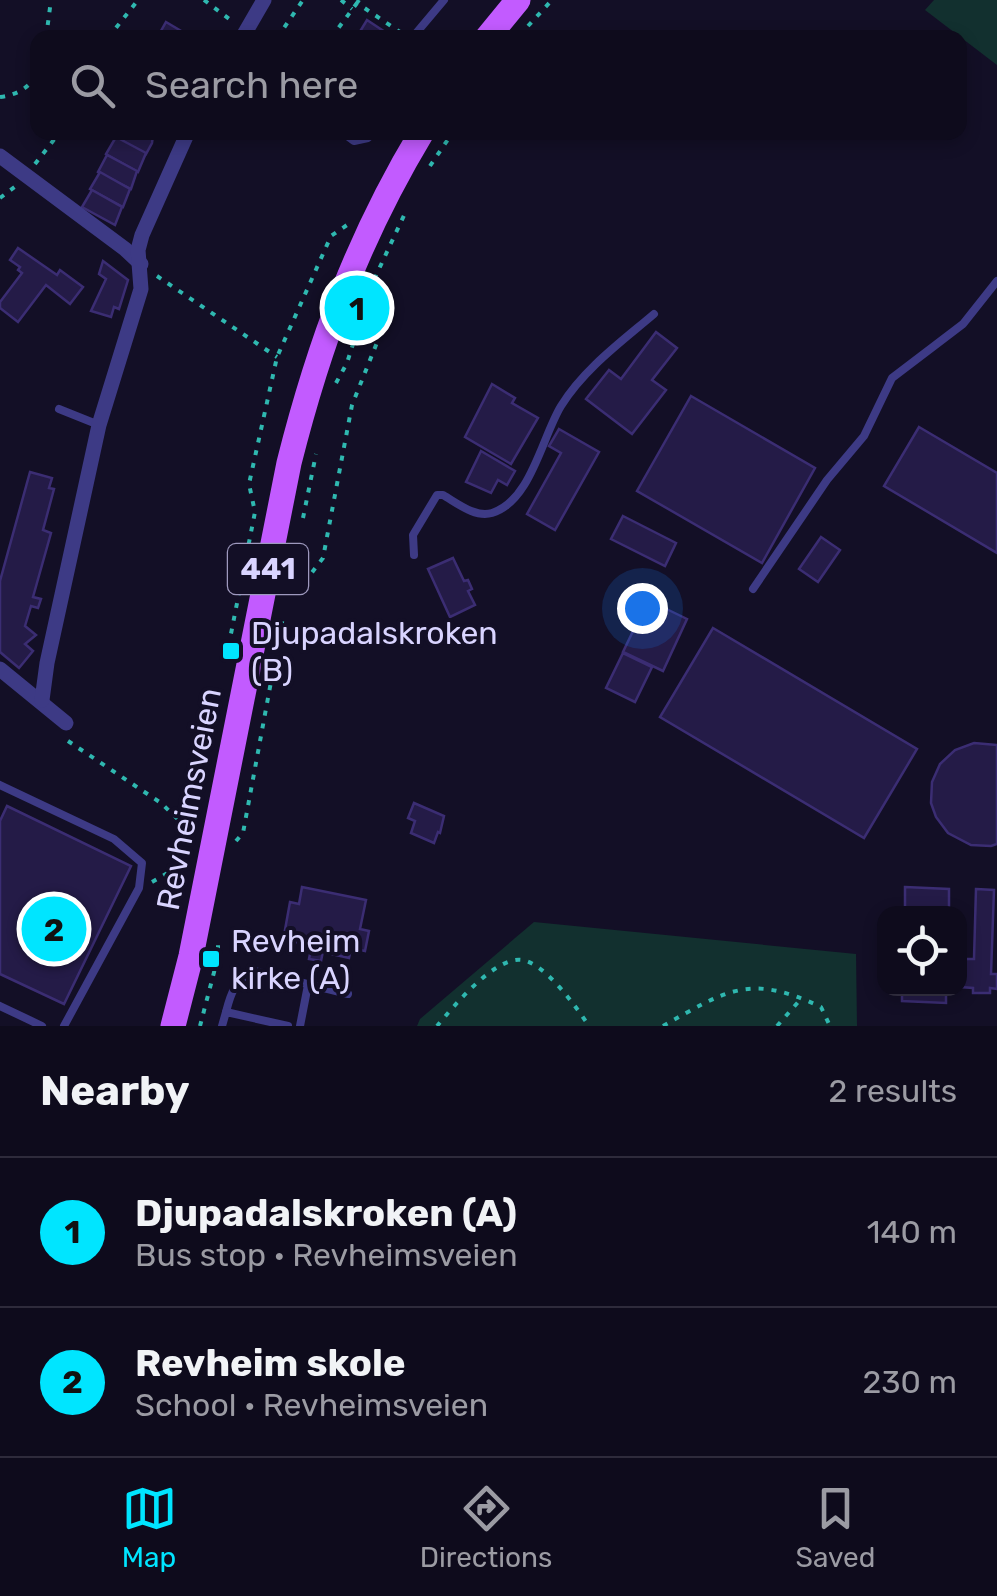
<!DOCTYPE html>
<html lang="en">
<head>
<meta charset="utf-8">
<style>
	:root { --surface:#0e0b1c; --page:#1c1929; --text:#f1f3f6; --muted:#9b9ba3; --line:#2e2b3b; --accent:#00e5ff }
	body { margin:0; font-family:Rubik,sans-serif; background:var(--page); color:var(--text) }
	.controls { position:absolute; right:30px; bottom:30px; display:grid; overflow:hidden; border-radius:20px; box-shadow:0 5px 15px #0003 }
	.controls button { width:90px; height:90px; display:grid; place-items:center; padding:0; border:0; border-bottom:2px solid var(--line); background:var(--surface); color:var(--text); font:50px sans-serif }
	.you { position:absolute; left:642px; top:608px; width:35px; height:35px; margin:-25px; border:8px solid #fff; border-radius:50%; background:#1a73e8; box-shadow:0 0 0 15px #1a73e833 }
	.badge { display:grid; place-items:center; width:65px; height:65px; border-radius:50%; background:var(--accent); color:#111; font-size:32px; font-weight:700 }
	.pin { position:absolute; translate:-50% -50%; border:5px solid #fff; box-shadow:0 2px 10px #0006 }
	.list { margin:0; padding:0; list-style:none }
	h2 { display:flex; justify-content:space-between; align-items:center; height:130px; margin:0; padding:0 40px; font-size:42px }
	h2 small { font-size:32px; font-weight:400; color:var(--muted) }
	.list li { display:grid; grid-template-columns:65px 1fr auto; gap:30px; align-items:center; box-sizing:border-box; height:150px; padding:0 40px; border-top:2px solid var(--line) }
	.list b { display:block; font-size:38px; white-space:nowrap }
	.list p { margin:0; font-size:32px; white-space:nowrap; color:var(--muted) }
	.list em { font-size:32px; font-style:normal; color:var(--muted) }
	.icon { flex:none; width:55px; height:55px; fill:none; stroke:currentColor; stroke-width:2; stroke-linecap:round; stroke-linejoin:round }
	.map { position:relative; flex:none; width:997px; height:1026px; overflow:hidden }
	.search { position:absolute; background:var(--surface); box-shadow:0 5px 15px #0003; left:30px; right:30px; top:30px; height:110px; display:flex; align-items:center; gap:25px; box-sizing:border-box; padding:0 35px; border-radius:20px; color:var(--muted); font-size:38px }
	.sheet { height:430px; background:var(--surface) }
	nav { display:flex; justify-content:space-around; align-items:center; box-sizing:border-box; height:140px; border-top:2px solid var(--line); background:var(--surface); font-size:28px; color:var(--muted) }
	nav a { display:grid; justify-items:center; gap:5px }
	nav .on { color:var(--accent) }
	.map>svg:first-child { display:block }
</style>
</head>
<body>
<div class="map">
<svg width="997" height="1026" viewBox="0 0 997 1026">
	<rect width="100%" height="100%" fill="#130f26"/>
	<g fill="#12302f">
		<polygon points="934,0 997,0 997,65 925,10"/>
		<polygon points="534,922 856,954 857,1026 417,1026 420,1019"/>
	</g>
	<g fill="#241b47" stroke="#3b2d73" stroke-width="2.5">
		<polygon points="367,20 388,34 386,38 356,38"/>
		<polygon points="166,22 193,38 157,38"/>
		<polygon points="116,132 149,132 153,135 152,143 146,154 114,136"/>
		<polygon points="116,137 146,153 138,172 106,154"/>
		<polygon points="107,155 137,171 131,189 98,172"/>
		<polygon points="100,172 130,189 123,207 90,189"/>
		<polygon points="92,190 122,207 115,225 82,207"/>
		<polygon points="18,248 57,275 60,270 83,287 70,304 46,285 18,322 0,308 0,302 22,273 18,270 20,267 10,260"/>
		<polygon points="103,261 128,280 119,309 114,307 111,317 91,311 106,279 99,274"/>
		<polygon points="656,332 677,348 652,380 666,390 632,434 586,399 609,370 621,379"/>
		<polygon points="492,384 515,398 512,403 538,418 511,464 465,437"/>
		<polygon points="691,396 815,468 762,563 637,491"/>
		<polygon points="919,427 997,473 997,553 884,486"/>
		<polygon points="559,429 599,452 555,530 527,514 561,453 549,446"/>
		<polygon points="481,451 515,471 507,485 498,480 491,493 466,482"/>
		<polygon points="30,472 52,478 49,488 54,489 43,530 51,533 33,597 41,599 38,608 31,606 25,626 36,635 25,644 33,651 19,668 0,652 0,581"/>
		<polygon points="623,516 676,543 665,566 611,539"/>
		<polygon points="821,537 840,550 818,582 799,569"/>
		<polygon points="453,558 464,581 468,580 472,589 468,591 475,605 450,617 428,569"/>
		<polygon points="648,600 687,619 663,671 623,652"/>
		<polygon points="713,628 917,749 864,838 660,717"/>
		<polygon points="623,653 652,667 635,702 606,688"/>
		<polygon points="974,743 997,745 997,844 991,846 971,845 948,833 936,817 931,803 932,782 940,764 955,750"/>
		<polygon points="414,803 444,816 440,833 438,832 434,843 411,833 415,821 408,818"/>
		<polygon points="7,806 131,866 64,1004 0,974 0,821"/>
		<polygon points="302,887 366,900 360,929 369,931 365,951 351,948 349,958 327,953 328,947 324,946 321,961 309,959 312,944 283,941 290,902 299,904"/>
		<polygon points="905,887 949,889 949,914 905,914"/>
		<polygon points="976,889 994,890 991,974 997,974 997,989 990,988 990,993 973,993 973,988 960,987 960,959 974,959"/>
		<polygon points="902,988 946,988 946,1003 902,1001"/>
	</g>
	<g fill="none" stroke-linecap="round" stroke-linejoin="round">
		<g stroke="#2fb8b0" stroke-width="4" stroke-dasharray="5 8" stroke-linecap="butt">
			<polyline points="204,0 232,21"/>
			<polyline points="341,0 352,9"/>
			<polyline points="359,0 357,3 400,32"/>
			<polyline points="528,26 552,0"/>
			<polyline points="46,38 51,0"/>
			<polyline points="108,38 138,0"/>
			<polyline points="277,38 303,0"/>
			<polyline points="331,38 357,3"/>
			<path d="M 0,97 C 17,95 29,88 38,73"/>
			<polyline points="35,164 60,132"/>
			<polyline points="430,166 453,132"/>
			<polyline points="0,198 16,186"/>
			<polyline points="157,276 277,357"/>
			<polyline points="355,334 378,340"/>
			<polyline points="336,383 347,363 372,284"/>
			<polyline points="303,518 316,454"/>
			<polyline points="289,583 310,575 323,558 352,405 378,340 387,299 372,284 407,209"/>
			<polyline points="226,659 255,512 249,484 277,357 331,236 347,225"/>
			<polyline points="68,741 161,803 192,833"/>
			<polyline points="236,841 243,833 283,617"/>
			<polyline points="152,882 187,862"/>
			<polyline points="200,1026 218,957 218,942"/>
			<path d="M 437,1026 C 453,1007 495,956 522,960 C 545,963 577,1008 589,1026"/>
			<path d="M 663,1026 C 727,990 750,973 821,1007 L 830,1026"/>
			<polyline points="777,1026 800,1000"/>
		</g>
		<g stroke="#3d3a85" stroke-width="8">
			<polyline points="412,38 444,0"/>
			<polyline points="342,132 354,141 368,138 373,132"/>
			<polyline points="59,409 99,425"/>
			<path d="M 414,555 L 413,535 L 437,495 L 443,495 C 457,503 475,518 492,513 C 531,501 542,437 561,406 C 584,369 621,342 654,314"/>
			<polyline points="753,589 827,480 864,436 892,378 963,324 997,281"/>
			<polyline points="0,785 114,839 142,863 139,888 64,1026"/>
			<polyline points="0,1006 42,1026"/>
			<path d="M 226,1012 C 231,992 235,981 254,971 L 348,994"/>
			<polyline points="222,1026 226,1012 288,1026"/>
			<polyline points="300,1026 308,985"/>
		</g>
		<g stroke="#3d3a85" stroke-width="15">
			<polyline points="242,38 264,0"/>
			<polyline points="0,156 125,249 141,264"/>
			<polyline points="0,669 66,723"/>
			<polyline points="42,700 47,663 99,425 141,289 138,250 142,235 188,132"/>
		</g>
		<g stroke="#c25bff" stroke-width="25">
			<polyline points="487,38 518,0"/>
			<path d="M 173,1026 L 191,956 L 289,463 C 319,344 358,238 422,132"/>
		</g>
	</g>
	<g fill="#00e5ff" stroke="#130f26" stroke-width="4">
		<rect x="221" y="641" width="20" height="20" rx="5"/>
		<rect x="201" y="949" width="20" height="20" rx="5"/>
	</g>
	<g text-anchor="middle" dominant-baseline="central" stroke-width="8" stroke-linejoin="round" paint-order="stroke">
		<rect fill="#130f26" stroke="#9e99be" stroke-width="2.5" x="228" y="544" width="80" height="50" rx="8"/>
		<g font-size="30" font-weight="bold" fill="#d9d4ff">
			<text x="268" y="569">441</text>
		</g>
		<g font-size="32" fill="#d9d4ff" stroke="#130f26" text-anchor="start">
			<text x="251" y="633">Djupadalskroken<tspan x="251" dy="37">(B)</tspan></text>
			<text x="231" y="941">Revheim<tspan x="231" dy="37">kirke (A)</tspan></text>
		</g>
		<g font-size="32" fill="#d9d4ff" stroke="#130f26">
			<text transform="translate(189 799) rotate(-79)">Revheimsveien</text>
		</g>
	</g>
</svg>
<div class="controls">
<button><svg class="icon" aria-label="locate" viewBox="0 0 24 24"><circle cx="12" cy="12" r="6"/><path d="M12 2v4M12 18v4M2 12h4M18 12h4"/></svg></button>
</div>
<div class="you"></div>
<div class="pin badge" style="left:357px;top:308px">1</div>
<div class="pin badge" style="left:54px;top:929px">2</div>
<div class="search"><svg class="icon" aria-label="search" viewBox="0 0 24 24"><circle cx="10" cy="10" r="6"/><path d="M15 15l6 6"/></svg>Search here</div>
</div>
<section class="sheet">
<h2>Nearby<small>2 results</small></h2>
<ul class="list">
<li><span class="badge">1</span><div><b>Djupadalskroken (A)</b><p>Bus stop · Revheimsveien</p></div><em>140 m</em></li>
<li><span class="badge">2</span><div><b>Revheim skole</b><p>School · Revheimsveien</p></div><em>230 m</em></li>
</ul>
</section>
<nav>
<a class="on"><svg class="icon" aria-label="map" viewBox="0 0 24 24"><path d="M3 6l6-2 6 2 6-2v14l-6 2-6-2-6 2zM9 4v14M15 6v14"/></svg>Map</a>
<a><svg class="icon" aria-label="directions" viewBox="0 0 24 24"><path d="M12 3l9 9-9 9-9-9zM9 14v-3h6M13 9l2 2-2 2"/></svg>Directions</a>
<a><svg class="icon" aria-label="saved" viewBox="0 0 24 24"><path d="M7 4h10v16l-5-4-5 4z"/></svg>Saved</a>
</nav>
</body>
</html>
